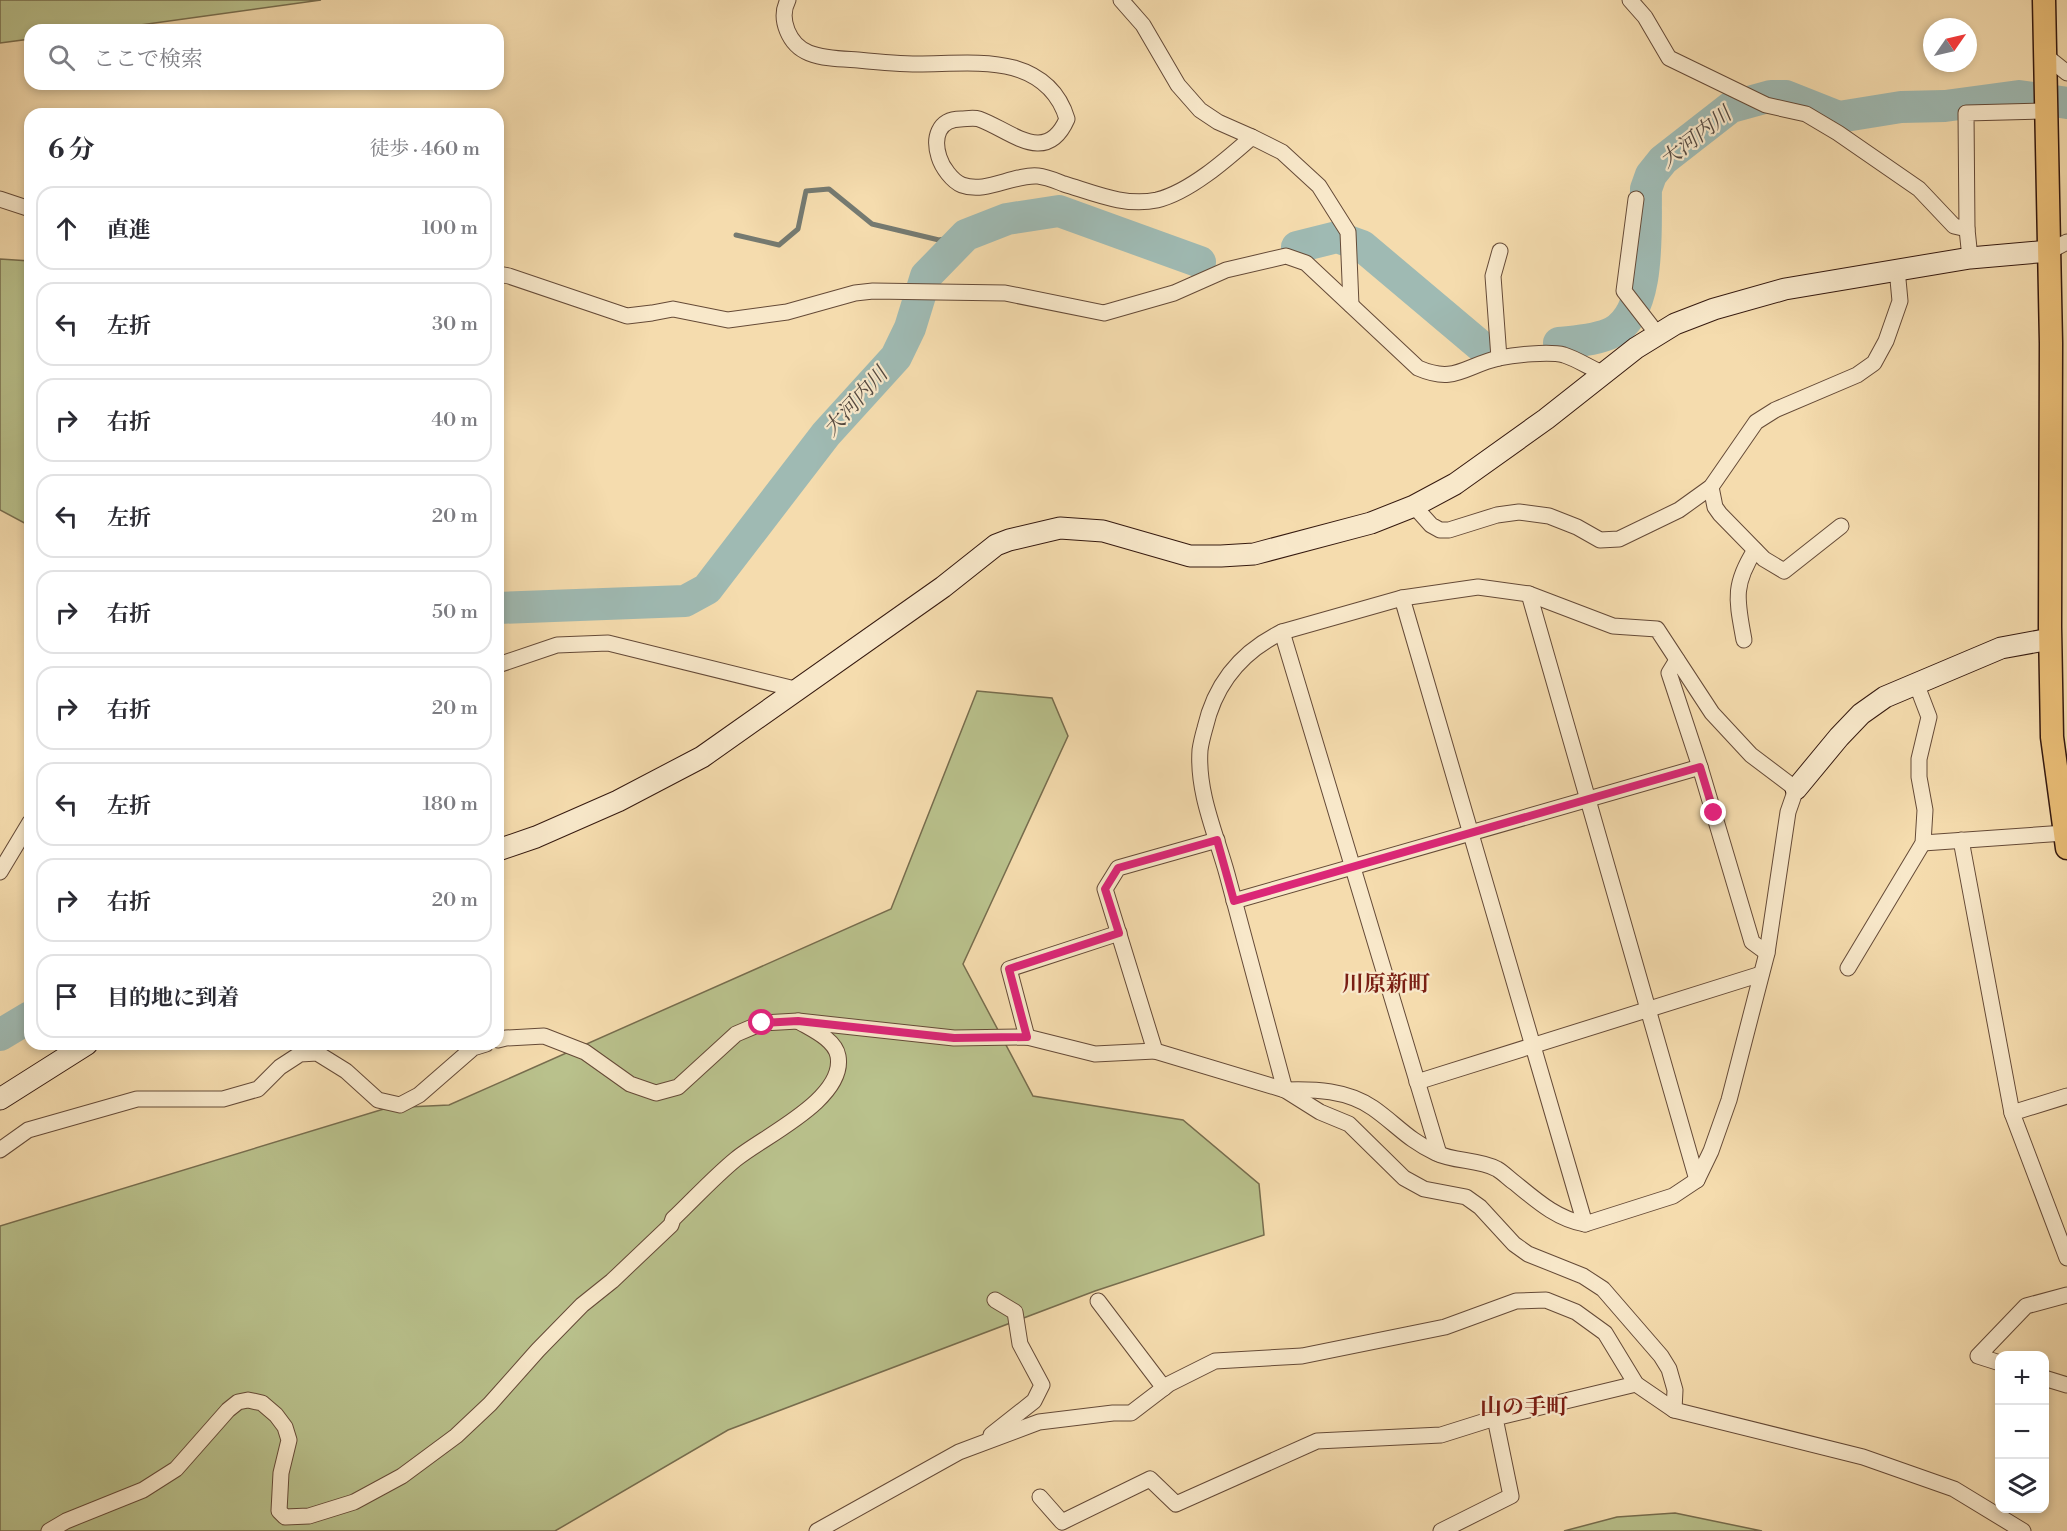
<!DOCTYPE html>
<html lang="ja">
<head>
<meta charset="utf-8">
<style>
	:root { --surface:#fff; --page:#f2f2f3; --text:#2b2b33; --muted:#7c7c81; --line:#e1e1e2 }
	body { margin:0; font-family:"Libre Bodoni","Noto Serif JP",serif; background:var(--page); color:var(--text) }
	.controls { position:absolute; right:18px; bottom:18px; display:grid; overflow:hidden; border-radius:12px; box-shadow:0 3px 9px #0003 }
	.controls button { width:54px; height:54px; display:grid; place-items:center; padding:0; border:0; border-bottom:2px solid var(--line); background:var(--surface); color:var(--text); font:30px sans-serif }
	.compass { position:absolute; left:1923px; top:18px; width:54px; height:54px; border-radius:50%; background:var(--surface); box-shadow:0 3px 9px #0003; rotate:56deg }
	.stop { position:absolute; width:18px; height:18px; margin:-14px; border:4px solid #db2777; border-radius:50%; background:#fff }
	.stop.end { background:#db2777; border-color:#fff; box-shadow:0 2px 6px #0008 }
	.list { margin:0; padding:0; list-style:none }
	h2 { display:flex; justify-content:space-between; align-items:center; height:78px; margin:0; padding:0 24px; font-size:26px }
	h2 small { font-size:20px; font-weight:400; color:var(--muted) }
	.list li { display:grid; grid-template-columns:39px 1fr auto; gap:18px; align-items:center; box-sizing:border-box; height:84px; margin:0 12px 12px; padding:0 12px; border:2px solid var(--line); border-radius:18px }
	.list b { display:block; font-size:22px; white-space:nowrap }
	.list em { font-size:20px; font-style:normal; color:var(--muted) }
	.icon { flex:none; width:33px; height:33px; fill:none; stroke:currentColor; stroke-width:2; stroke-linecap:round; stroke-linejoin:round }
	.map { position:relative; flex:none; width:2067px; height:1531px; overflow:hidden }
	.search { position:absolute; background:var(--surface); box-shadow:0 3px 9px #0003; left:24px; top:24px; width:480px; height:66px; display:flex; align-items:center; gap:15px; box-sizing:border-box; padding:0 21px; border-radius:18px; color:var(--muted); font-size:22px }
	.panel { position:absolute; background:var(--surface); box-shadow:0 3px 9px #0003; left:24px; top:108px; width:480px; height:942px; border-radius:18px }
	.map>svg:first-child { display:block }
</style>
</head>
<body>
<div class="map">
<svg width="2067" height="1531" viewBox="0 0 2067 1531">
	<rect width="100%" height="100%" fill="#f5dcae"/>
	<filter id="stains"><feTurbulence type="fractalNoise" baseFrequency=".00333" numOctaves="4"/><feColorMatrix values="0 0 0 0 .2 0 0 0 0 .09 0 0 0 0 .02 0 0 0 .5 -.17"/></filter>
	<radialGradient id="worn" r=".72"><stop offset=".6" stop-color="#630" stop-opacity="0"/><stop offset="1" stop-color="#630" stop-opacity=".3"/></radialGradient>
	<g fill="#b9c18c" stroke="#776d4e" stroke-width="1.5">
		<polygon points="0,0 321,0 104,30 30,30 30,39 0,43"/>
		<polygon points="0,259 30,261 30,526 0,510"/>
		<polygon points="977,691 1052,698 1068,736 963,964 1033,1096 1183,1120 1259,1184 1264,1235 1095,1291 728,1430 555,1531 0,1531 0,1226 387,1108 449,1105 891,909"/>
		<polygon points="1675,1513 1762,1531 1564,1531 1617,1517"/>
	</g>
	<g fill="none" stroke-linecap="round" stroke-linejoin="round">
		<polyline stroke="#757a71" stroke-width="5" points="736,235 779,245 798,229 806,191 829,189 872,224 939,240 966,235"/>
		<g stroke="#9fbab3" stroke-width="32">
			<polyline points="1297,247 1337,237 1362,246 1483,348"/>
			<path d="M 1559,343 C 1576,341 1598,340 1613,332 C 1652,311 1645,228 1646,189 L 1651,175 L 1663,160 L 1731,107 L 1771,96 L 1786,96 L 1839,117 L 1901,107 L 1945,106 L 2019,96 L 2067,103"/>
			<polyline points="498,608 685,601 707,589 826,434 896,357 910,328 926,276 966,235 1007,219 1059,211 1200,262"/>
			<polyline points="0,1035 30,1017"/>
		</g>
		<defs>
			<g id="street">
				<path d="M 788,0 C 778,19 789,45 809,53 C 824,59 842,59 858,60 C 878,62 898,64 918,64 C 949,64 984,60 1014,68 C 1041,76 1059,92 1067,119 C 1046,167 1010,130 979,119 C 973,117 966,119 961,119 C 938,119 933,138 939,157 C 942,167 952,181 962,185 C 986,194 1013,174 1038,176 C 1047,177 1056,181 1064,184 C 1094,193 1125,207 1157,200 C 1190,192 1227,159 1252,137 L 1282,152 L 1319,186 L 1348,232 L 1351,305"/>
				<polyline points="1121,0 1143,25 1178,85 1200,110 1218,122 1252,137"/>
				<polyline points="1630,0 1645,17 1669,58 1766,105 1806,114 1838,133 1919,189 1954,226 1967,229"/>
				<polyline points="2046,56 2067,73"/>
				<polyline points="0,199 30,209"/>
				<polyline points="1636,199 1624,291 1658,335"/>
				<polyline points="2050,251 2067,242"/>
				<polyline points="1970,258 1967,229 1966,113 2046,111"/>
				<path d="M 498,274 L 509,276 L 627,316 L 652,313 L 673,309 L 728,320 L 787,312 L 855,293 L 873,291 L 1005,293 L 1104,313 L 1174,293 L 1226,270 L 1286,256 L 1306,263 L 1418,368 C 1455,384 1464,366 1499,358 C 1514,355 1549,351 1564,355 C 1577,359 1590,368 1602,373"/>
				<polyline points="1499,358 1493,276 1500,251"/>
				<polyline points="1711,487 1715,507 1720,514 1764,559 1784,571 1841,526"/>
				<polyline points="1414,506 1431,525 1440,530 1449,530 1497,515 1519,512 1549,516 1577,527 1600,540 1619,539 1679,510 1711,487 1756,422 1775,410 1857,375 1874,363 1886,341 1900,301 1897,269"/>
				<path d="M 1478,587 L 1529,594 L 1613,626 L 1657,629 L 1712,713 L 1751,755 L 1796,789 L 1788,812 L 1767,953 L 1729,1100 L 1711,1151 L 1697,1180 L 1673,1196 L 1585,1224 C 1557,1219 1537,1201 1515,1183 C 1509,1179 1504,1173 1497,1169 C 1478,1159 1455,1162 1436,1153 C 1408,1140 1396,1124 1373,1108 C 1347,1090 1315,1089 1285,1090 C 1266,1018 1246,946 1227,874 C 1216,834 1197,793 1200,750 C 1201,743 1203,735 1205,728 C 1215,684 1241,652 1282,632 L 1402,598 Z"/>
				<polyline points="1529,594 1697,1180"/>
				<polyline points="1402,598 1585,1224"/>
				<polyline points="1282,632 1439,1154"/>
				<path d="M 1744,640 C 1737,601 1732,586 1755,550"/>
				<polyline points="1677,660 1669,673 1700,767 1752,942 1767,953"/>
				<polyline points="498,665 557,645 608,643 799,690"/>
				<polyline points="1217,840 1118,868 1105,889 1155,1051 1285,1090 1320,1112 1349,1124 1404,1178 1424,1189 1466,1197 1480,1207 1514,1244 1528,1254 1583,1276 1603,1289 1661,1356 1669,1369 1675,1390 1674,1410"/>
				<polyline points="1961,840 2012,1113"/>
				<polyline points="1923,843 2065,833"/>
				<polyline points="0,872 30,822"/>
				<polyline points="1234,901 1700,767"/>
				<polyline points="1848,968 1923,843 1925,810 1919,777 1919,759 1929,717 1916,683"/>
				<polyline points="1027,1037 1009,969 1119,933"/>
				<polyline points="498,1040 506,1038 544,1036 585,1052 630,1084 656,1093 678,1087 736,1034 762,1023 798,1021 954,1038 1027,1037 1095,1054 1155,1051"/>
				<polyline points="1417,1082 1761,974"/>
				<polyline points="2067,1096 2012,1113 2067,1258"/>
				<polyline points="0,1150 28,1130 137,1099 223,1099 258,1089 280,1067 300,1054 317,1053 346,1071 378,1100 400,1105 419,1095 473,1048 486,1044"/>
				<polyline points="1098,1301 1164,1388"/>
				<polyline points="2000,1363 1978,1356 2026,1306 2067,1295"/>
				<polyline points="2044,1378 2067,1385"/>
				<polyline points="991,1435 1034,1401 1042,1385 1020,1344 1015,1312 995,1300"/>
				<polyline points="1040,1497 1062,1522 1150,1479 1176,1504 1317,1441 1441,1435 1495,1418"/>
				<path d="M 49,1531 L 66,1521 L 143,1490 L 176,1469 L 228,1410 L 238,1402 L 248,1400 L 262,1403 L 276,1415 L 285,1427 L 289,1440 L 281,1473 L 279,1511 L 285,1517 L 309,1516 L 354,1502 L 402,1476 L 456,1436 L 490,1404 L 538,1350 L 582,1305 L 612,1281 L 671,1225 L 673,1219 C 694,1199 714,1177 736,1159 C 764,1136 846,1099 838,1056 C 835,1039 811,1029 798,1021"/>
				<polyline points="817,1531 959,1452 1039,1422 1113,1413 1131,1413 1169,1384 1215,1361 1302,1356 1445,1327 1516,1301 1546,1300 1576,1312 1605,1333 1636,1384 1674,1410 1863,1457 1954,1489 2023,1531"/>
				<polyline points="1441,1531 1511,1496 1495,1418 1636,1384"/>
			</g>
			<g id="secondary">
				<polyline points="1796,789 1839,737 1861,714 1885,697 2001,648 2050,639"/>
				<polyline points="498,850 536,837 618,801 702,757 943,587 996,545 1009,540 1060,528 1103,531 1190,556 1221,556 1254,554 1371,523 1414,506 1455,484 1546,419 1636,348 1675,324 1714,309 1785,289 1970,258 2050,251"/>
				<polyline points="0,1099 87,1044"/>
			</g>
			<polyline id="primary" points="2044,0 2051,343 2050,627 2052,737 2067,848"/>
		</defs>
		<use href="#street" stroke="#654a37" stroke-width="17"/>
		<use href="#secondary" stroke="#35190f" stroke-width="23"/>
		<use href="#primary" stroke="#35190f" stroke-width="25"/>
		<use href="#street" stroke="#f8e8ca" stroke-width="15"/>
		<use href="#secondary" stroke="#f8e8ca" stroke-width="21"/>
		<use href="#primary" stroke="#eabe77" stroke-width="22"/>
	</g>
	<g fill="none" stroke-linecap="round" stroke-linejoin="round">
		<polyline stroke="#db2777" stroke-width="8" points="762,1023 798,1021 954,1038 1027,1037 1009,969 1119,933 1105,889 1118,868 1217,840 1234,901 1700,767 1714,813"/>
	</g>
	<g text-anchor="middle" dominant-baseline="central" stroke-width="4.5" stroke-linejoin="round" paint-order="stroke">
		<g font-size="21" font-style="italic" fill="#554940" stroke="#f8e8ca">
			<text transform="translate(1696 138) rotate(-38)">大河内川</text>
			<text transform="translate(856 402) rotate(-48)">大河内川</text>
		</g>
		<g font-size="22" font-weight="bold" fill="#7a1f14" stroke="#f8e8ca">
			<text x="1386" y="984">川原新町</text>
			<text x="1524" y="1407">山の手町</text>
		</g>
	</g>
	<rect width="100%" height="100%" filter="url(#stains)"/>
	<rect width="100%" height="100%" fill="url(#worn)"/>
</svg>
<div class="controls">
<button>+</button>
<button>−</button>
<button><svg class="icon" aria-label="layers" viewBox="0 0 24 24"><path d="M12 4l9 5-9 5-9-5zM3 14l9 5 9-5"/></svg></button>
</div>
<svg class="compass" viewBox="-18 -18 36 36"><path d="M0-13l5 13h-10z" fill="#e53935"/><path d="M0 13l5-13h-10z" fill="#7c7c81"/></svg>
<div class="stop" style="left:762px;top:1023px"></div>
<div class="stop end" style="left:1714px;top:813px"></div>
<div class="search"><svg class="icon" aria-label="search" viewBox="0 0 24 24"><circle cx="10" cy="10" r="6"/><path d="M15 15l6 6"/></svg>ここで検索</div>
<section class="panel">
<h2>6 分<small>徒歩 · 460 m</small></h2>
<ul class="list">
<li><svg class="icon" aria-label="ahead" viewBox="0 0 24 24"><path d="M12 20V5M6 11l6-6 6 6"/></svg><div><b>直進</b></div><em>100 m</em></li>
<li><svg class="icon" aria-label="left" viewBox="0 0 24 24"><path d="M17 20v-9H6M10 6l-5 5 5 5"/></svg><div><b>左折</b></div><em>30 m</em></li>
<li><svg class="icon" aria-label="right" viewBox="0 0 24 24"><path d="M7 20v-9h11M14 6l5 5-5 5"/></svg><div><b>右折</b></div><em>40 m</em></li>
<li><svg class="icon" aria-label="left" viewBox="0 0 24 24"><path d="M17 20v-9H6M10 6l-5 5 5 5"/></svg><div><b>左折</b></div><em>20 m</em></li>
<li><svg class="icon" aria-label="right" viewBox="0 0 24 24"><path d="M7 20v-9h11M14 6l5 5-5 5"/></svg><div><b>右折</b></div><em>50 m</em></li>
<li><svg class="icon" aria-label="right" viewBox="0 0 24 24"><path d="M7 20v-9h11M14 6l5 5-5 5"/></svg><div><b>右折</b></div><em>20 m</em></li>
<li><svg class="icon" aria-label="left" viewBox="0 0 24 24"><path d="M17 20v-9H6M10 6l-5 5 5 5"/></svg><div><b>左折</b></div><em>180 m</em></li>
<li><svg class="icon" aria-label="right" viewBox="0 0 24 24"><path d="M7 20v-9h11M14 6l5 5-5 5"/></svg><div><b>右折</b></div><em>20 m</em></li>
<li><svg class="icon" aria-label="arrive" viewBox="0 0 24 24"><path d="M6 21V4h12l-3 4 3 4H6"/></svg><div><b>目的地に到着</b></div></li>
</ul>
</section>
</div>
</body>
</html>
